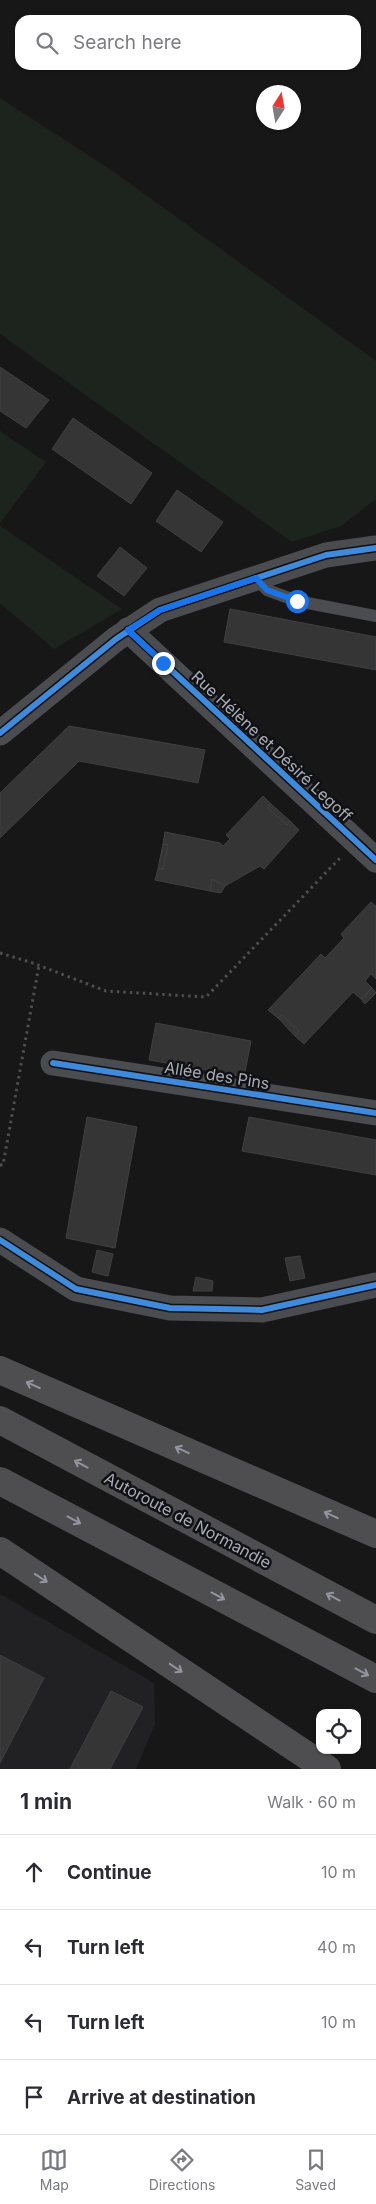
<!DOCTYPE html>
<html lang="en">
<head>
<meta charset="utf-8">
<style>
	:root { --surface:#fff; --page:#f7f7f7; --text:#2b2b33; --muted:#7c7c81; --line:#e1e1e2; --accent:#757880 }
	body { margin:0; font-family:Inter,sans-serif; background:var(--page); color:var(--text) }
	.controls { position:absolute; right:15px; bottom:15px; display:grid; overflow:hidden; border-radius:10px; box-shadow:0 1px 4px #0004 }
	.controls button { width:45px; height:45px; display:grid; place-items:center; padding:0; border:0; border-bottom:1px solid var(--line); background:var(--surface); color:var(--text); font:25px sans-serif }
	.compass { position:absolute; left:256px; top:85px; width:45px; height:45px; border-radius:50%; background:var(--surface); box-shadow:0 1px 4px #0004; rotate:11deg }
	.stop { position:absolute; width:15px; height:15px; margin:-11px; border:4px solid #1a73e8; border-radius:50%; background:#fff }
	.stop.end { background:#1a73e8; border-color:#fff; box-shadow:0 1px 5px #0008 }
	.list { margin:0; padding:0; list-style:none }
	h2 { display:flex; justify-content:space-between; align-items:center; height:65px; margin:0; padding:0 20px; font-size:21px }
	h2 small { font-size:16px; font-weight:400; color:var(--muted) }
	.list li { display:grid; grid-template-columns:32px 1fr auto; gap:15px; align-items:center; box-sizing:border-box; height:75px; padding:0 20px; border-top:1px solid var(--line) }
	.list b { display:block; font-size:19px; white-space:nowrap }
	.list em { font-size:16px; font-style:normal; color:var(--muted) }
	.icon { flex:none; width:28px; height:28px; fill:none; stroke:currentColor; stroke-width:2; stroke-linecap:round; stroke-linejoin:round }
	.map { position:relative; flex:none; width:376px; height:1769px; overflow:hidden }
	.search { position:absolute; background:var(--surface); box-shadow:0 1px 4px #0004; left:15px; right:15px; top:15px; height:55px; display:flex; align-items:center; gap:12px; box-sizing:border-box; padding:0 18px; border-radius:15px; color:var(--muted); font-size:19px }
	.sheet { height:365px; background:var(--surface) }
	nav { display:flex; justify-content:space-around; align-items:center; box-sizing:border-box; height:70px; border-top:1px solid var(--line); background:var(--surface); font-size:14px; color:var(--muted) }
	nav a { display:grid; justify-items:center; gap:2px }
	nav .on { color:var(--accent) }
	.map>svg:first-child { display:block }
</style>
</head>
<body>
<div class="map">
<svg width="376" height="1769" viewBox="0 0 376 1769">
	<rect width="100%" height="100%" fill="#171717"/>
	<polygon fill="#212123" points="0,1594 154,1683 155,1724 136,1769 0,1769"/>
	<g fill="#1d241e">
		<polygon points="0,98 114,172 376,361 376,499 341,526 292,542 0,334"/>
		<polygon points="0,431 46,462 0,523"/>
		<polygon points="0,526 122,609 54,649 0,603"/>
	</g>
	<g fill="#353536" stroke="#3f4043">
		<polygon points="0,367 49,400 26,428 0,411"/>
		<polygon points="73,418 152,473 131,504 52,449"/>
		<polygon points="177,490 223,522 201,552 156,521"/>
		<polygon points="120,547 147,568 124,596 97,576"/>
		<polygon points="230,609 376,637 376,670 224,642"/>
		<polygon points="69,726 205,750 198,783 79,761 0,838 0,793"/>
		<polygon points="263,796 271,804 268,808 287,825 290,821 299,830 264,869 260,866 225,886 212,879 210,891 155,880 158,869 163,869 168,845 163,844 165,832 220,843 223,846 230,839 226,835"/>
		<polygon points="271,804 290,821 287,825 268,808"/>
		<polygon points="163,844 168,845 163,869 158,869"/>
		<polygon points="212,879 225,886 221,893 210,891"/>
		<polygon points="371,902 376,906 376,979 371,974 365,981 372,988 361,999 353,992 304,1044 295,1036 299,1031 282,1015 278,1018 268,1010 321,954 325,958 344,938 341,934"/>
		<polygon points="372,988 376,993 365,1004 361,999"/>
		<polygon points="282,1015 299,1031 295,1036 278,1018"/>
		<polygon points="156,1023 251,1041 244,1077 149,1060"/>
		<polygon points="87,1117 137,1127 115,1248 66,1238"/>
		<polygon points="249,1117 376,1140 376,1175 242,1151"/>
		<polygon points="97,1250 113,1254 108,1276 92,1272"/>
		<polygon points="300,1256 305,1278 290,1281 285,1258"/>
		<polygon points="196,1277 213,1281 212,1291 193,1291"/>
		<polygon points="0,1655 44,1678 0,1763"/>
		<polygon points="111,1691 143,1707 110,1769 70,1769"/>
	</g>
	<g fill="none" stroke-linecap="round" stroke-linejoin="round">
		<g stroke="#4d4e52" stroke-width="3" stroke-dasharray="2.5 4" stroke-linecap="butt">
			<polyline points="0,953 30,962 106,991 206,997 340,858"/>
			<polyline points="0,1165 3,1165 39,965"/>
		</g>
		<polyline stroke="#4b4c50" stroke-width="12" points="256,578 267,590 297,601 376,616"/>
		<g stroke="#4b4c50" stroke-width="25">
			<polyline points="128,630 376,860"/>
			<polyline points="0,733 116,639 160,610 326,555 376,548"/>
			<polyline points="53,1063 376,1113"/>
			<polyline points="0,1240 76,1289 170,1308 262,1310 376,1285"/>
		</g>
		<g stroke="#4e4e51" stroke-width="28">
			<polyline points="0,1370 376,1534"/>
			<polyline points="0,1420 376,1620"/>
			<polyline points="0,1481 376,1679"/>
			<polyline points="0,1551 327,1769"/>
		</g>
		<defs>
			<g id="cycleway">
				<polyline points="128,630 376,860"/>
				<polyline points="0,733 116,639 160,610 326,555 376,548"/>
				<polyline points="53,1063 376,1113"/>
				<polyline points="0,1240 76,1289 170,1308 262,1310 376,1285"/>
			</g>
		</defs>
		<use href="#cycleway" stroke="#111113" stroke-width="9"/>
		<use href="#cycleway" stroke="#408adc" stroke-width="6"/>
	</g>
	<defs><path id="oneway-shaft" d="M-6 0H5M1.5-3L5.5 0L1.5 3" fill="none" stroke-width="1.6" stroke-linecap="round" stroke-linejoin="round" transform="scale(1.25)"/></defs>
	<g stroke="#92959e">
		<use href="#oneway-shaft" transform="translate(33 1385) rotate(-156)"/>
		<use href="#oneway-shaft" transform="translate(182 1450) rotate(-156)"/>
		<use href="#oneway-shaft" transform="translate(81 1464) rotate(-152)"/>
		<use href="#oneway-shaft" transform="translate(331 1515) rotate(-156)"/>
		<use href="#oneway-shaft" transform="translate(74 1520) rotate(28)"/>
		<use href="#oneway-shaft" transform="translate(41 1578) rotate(34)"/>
		<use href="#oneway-shaft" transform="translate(218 1596) rotate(28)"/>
		<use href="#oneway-shaft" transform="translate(333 1597) rotate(-152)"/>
		<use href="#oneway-shaft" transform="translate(176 1668) rotate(34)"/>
		<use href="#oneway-shaft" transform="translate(362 1672) rotate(28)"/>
	</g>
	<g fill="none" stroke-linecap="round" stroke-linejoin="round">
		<polyline stroke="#1a73e8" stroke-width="6" points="163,663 128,630 160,610 256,578 267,590 297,601"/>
	</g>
	<g text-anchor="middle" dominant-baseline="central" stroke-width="5" stroke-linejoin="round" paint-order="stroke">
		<g font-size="16" fill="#a8adb8" stroke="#111113">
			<text transform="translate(272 746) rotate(43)">Rue Hélène et Désiré Legoff</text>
			<text transform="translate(217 1075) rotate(9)">Allée des Pins</text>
			<text transform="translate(188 1520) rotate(28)">Autoroute de Normandie</text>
		</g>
	</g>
</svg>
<div class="controls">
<button><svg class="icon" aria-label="locate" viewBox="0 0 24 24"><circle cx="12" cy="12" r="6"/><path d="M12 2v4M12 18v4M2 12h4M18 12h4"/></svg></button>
</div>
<svg class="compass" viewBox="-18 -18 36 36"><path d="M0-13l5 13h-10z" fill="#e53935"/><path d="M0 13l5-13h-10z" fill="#7c7c81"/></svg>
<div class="stop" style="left:297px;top:601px"></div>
<div class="stop end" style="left:163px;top:663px"></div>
<div class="search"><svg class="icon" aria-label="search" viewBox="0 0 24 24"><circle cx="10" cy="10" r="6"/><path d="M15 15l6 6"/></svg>Search here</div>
</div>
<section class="sheet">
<h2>1 min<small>Walk · 60 m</small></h2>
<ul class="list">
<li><svg class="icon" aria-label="ahead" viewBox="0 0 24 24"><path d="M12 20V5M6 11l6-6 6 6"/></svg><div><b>Continue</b></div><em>10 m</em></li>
<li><svg class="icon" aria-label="left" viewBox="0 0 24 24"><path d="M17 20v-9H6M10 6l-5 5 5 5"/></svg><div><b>Turn left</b></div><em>40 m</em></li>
<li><svg class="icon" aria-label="left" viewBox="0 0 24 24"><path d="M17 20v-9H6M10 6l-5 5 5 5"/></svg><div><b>Turn left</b></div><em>10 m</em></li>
<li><svg class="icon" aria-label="arrive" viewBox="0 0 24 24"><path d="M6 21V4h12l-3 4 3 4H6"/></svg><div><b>Arrive at destination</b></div></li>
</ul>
</section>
<nav>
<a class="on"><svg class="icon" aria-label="map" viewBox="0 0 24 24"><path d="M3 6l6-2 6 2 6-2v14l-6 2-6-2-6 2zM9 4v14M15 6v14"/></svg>Map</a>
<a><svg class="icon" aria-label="directions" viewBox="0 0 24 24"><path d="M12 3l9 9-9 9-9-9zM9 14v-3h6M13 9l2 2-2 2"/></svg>Directions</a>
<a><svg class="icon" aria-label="saved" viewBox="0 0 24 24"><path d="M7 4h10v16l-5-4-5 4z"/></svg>Saved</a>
</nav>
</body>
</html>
